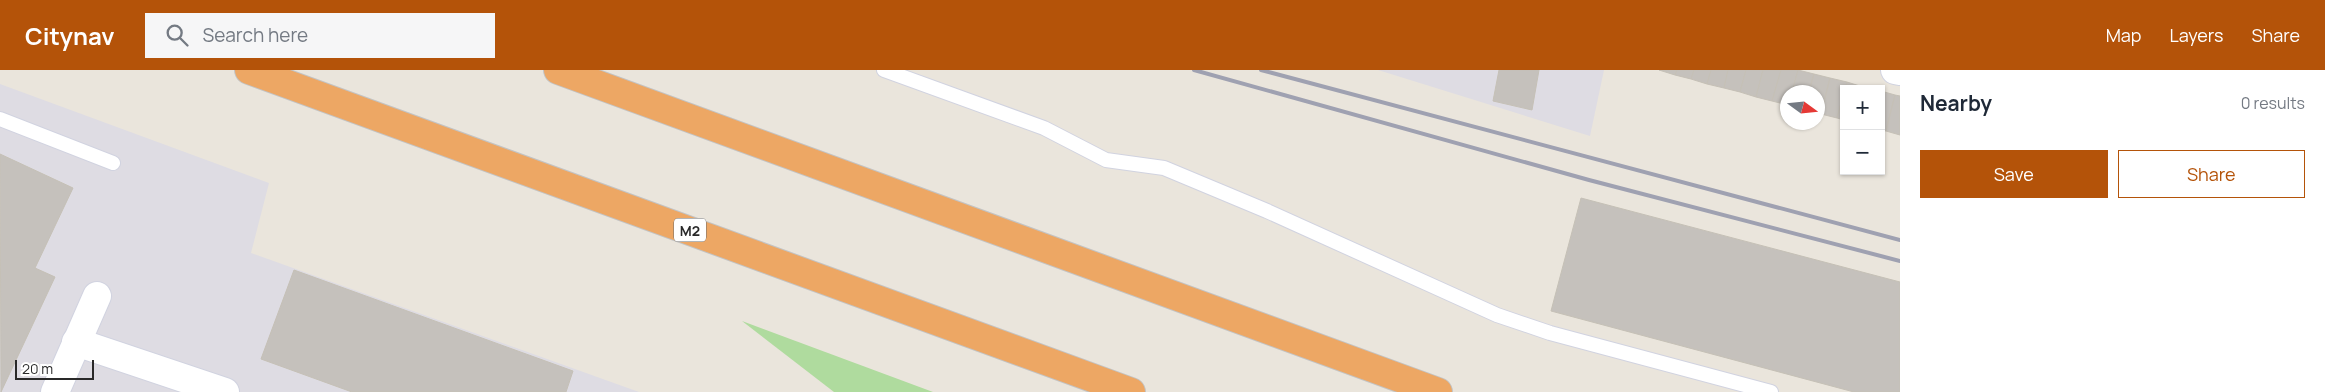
<!DOCTYPE html>
<html lang="en">
<head>
<meta charset="utf-8">
<style>
	:root { --surface:#fff; --page:#f6f6f7; --text:#1f2937; --muted:#747a83; --line:#e0e1e3; --accent:#b45309 }
	body { margin:0; font-family:Manrope,sans-serif; background:var(--page); color:var(--text) }
	.controls { position:absolute; right:15px; top:15px; display:grid; overflow:hidden; border-radius:0px; box-shadow:0 1px 4px #0004 }
	.controls button { width:45px; height:45px; display:grid; place-items:center; padding:0; border:0; border-bottom:1px solid var(--line); background:var(--surface); color:var(--text); font:25px sans-serif }
	.compass { position:absolute; left:1780px; top:15px; width:45px; height:45px; border-radius:50%; background:var(--surface); box-shadow:0 1px 4px #0004; rotate:105deg }
	.scale { position:absolute; left:15px; bottom:12px; width:79px; box-sizing:border-box; padding-left:5px; border:2px solid #292929; border-top:0; font-size:14px; line-height:18px; white-space:nowrap; color:#292929; -webkit-text-stroke:4px #fff; paint-order:stroke }
	.list { margin:0; padding:0; list-style:none }
	h2 { display:flex; justify-content:space-between; align-items:center; height:65px; margin:0; padding:0 20px; font-size:21px }
	h2 small { font-size:16px; font-weight:400; color:var(--muted) }
	.actions { display:flex; gap:10px; padding:15px 20px }
	.actions a { flex:1; padding:11px 0; border:1px solid var(--accent); border-radius:0px; text-align:center; font-size:18px; color:var(--accent) }
	.actions .main { background:var(--accent); color:#fff }
	.icon { flex:none; width:28px; height:28px; fill:none; stroke:currentColor; stroke-width:2; stroke-linecap:round; stroke-linejoin:round }
	.map { position:relative; flex:none; width:1900px; height:322px; overflow:hidden }
	header { display:flex; align-items:center; gap:30px; box-sizing:border-box; height:70px; padding:0 25px; background:var(--accent); color:#fff }
	header strong { font-size:24px }
	nav { display:flex; gap:28px; margin-inline-start:auto; font-size:18px }
	.search { width:350px; height:45px; background:var(--page); display:flex; align-items:center; gap:12px; box-sizing:border-box; padding:0 18px; border-radius:0px; color:var(--muted); font-size:19px }
	main { display:flex }
	aside { flex:1; background:var(--surface) }
	.map>svg:first-child { display:block }
</style>
</head>
<body>
<header>
<strong>Citynav</strong>
<div class="search"><svg class="icon" aria-label="search" viewBox="0 0 24 24"><circle cx="10" cy="10" r="6"/><path d="M15 15l6 6"/></svg>Search here</div>
<nav><a>Map</a><a>Layers</a><a>Share</a></nav>
</header>
<main>
<div class="map">
<svg width="1900" height="322" viewBox="0 0 1900 322">
	<rect width="100%" height="100%" fill="#eae5dc"/>
	<g fill="#dedce3">
		<polygon points="1378,0 1604,0 1590,66"/>
		<polygon points="0,14 269,113 251,183 639,322 0,322"/>
	</g>
	<polygon fill="#afdb9e" points="742,251 933,322 834,322"/>
	<g fill="#c5c1bc" stroke="#c5c0b6">
		<polygon points="1499,0 1539,0 1532,40 1493,31"/>
		<polygon points="1659,0 1677,0 1675,5"/>
		<polygon points="1677,0 1694,0 1691,9 1675,5"/>
		<polygon points="1694,0 1711,0 1707,14 1691,9"/>
		<polygon points="1711,0 1728,0 1724,18 1707,14"/>
		<polygon points="1728,0 1746,0 1740,22 1724,18"/>
		<polygon points="1746,0 1763,0 1756,27 1740,22"/>
		<polygon points="1763,0 1781,0 1772,31 1756,27"/>
		<polygon points="1781,0 1798,0 1792,22 1788,22 1788,35 1772,31"/>
		<polygon points="1798,0 1814,4 1809,22 1792,22"/>
		<polygon points="1814,4 1830,8 1821,44 1818,43 1818,22 1809,22"/>
		<polygon points="1830,8 1847,12 1837,48 1821,44"/>
		<polygon points="1847,12 1863,17 1863,19 1845,19"/>
		<polygon points="1881,21 1895,25 1886,61 1881,60"/>
		<polygon points="1844,23 1844,50 1837,48"/>
		<polygon points="1895,25 1900,26 1900,65 1886,61"/>
		<polygon points="0,84 73,118 35,198 55,207 1,322"/>
		<polygon points="1581,128 1900,212 1900,322 1854,322 1551,241"/>
		<polygon points="294,200 573,301 566,322 352,322 261,289"/>
	</g>
	<g fill="none" stroke-linecap="round" stroke-linejoin="round">
		<defs>
			<g id="service">
				<polyline points="884,0 1044,58 1106,90 1164,98 1267,141 1497,245 1550,263 1771,322"/>
				<polyline points="0,49 113,93"/>
			</g>
			<g id="minor">
				<polyline points="1895,0 1900,1"/>
				<polyline points="76,272 225,322"/>
				<polyline points="55,322 97,226"/>
			</g>
			<g id="motorway">
				<polyline points="249,0 1131,322"/>
				<polyline points="558,0 1438,322"/>
			</g>
		</defs>
		<use href="#service" stroke="#d1d3e0" stroke-width="16"/>
		<use href="#minor" stroke="#d1d3e0" stroke-width="30"/>
		<use href="#motorway" stroke="#c3c3c3" stroke-width="30"/>
		<use href="#service" stroke="#fff" stroke-width="14"/>
		<use href="#minor" stroke="#fff" stroke-width="28"/>
		<use href="#motorway" stroke="#eda764" stroke-width="28"/>
		<g stroke="#9fa1b1" stroke-width="4">
			<polyline points="1194,0 1589,110 1900,191"/>
			<polyline points="1261,0 1900,170"/>
		</g>
	</g>
	<g text-anchor="middle" dominant-baseline="central" stroke-width="4" stroke-linejoin="round" paint-order="stroke">
		<rect fill="#fff" stroke="#696969" stroke-width="1" x="674" y="148.5" width="32" height="23" rx="4"/>
		<g font-size="14" font-weight="bold" fill="#292929">
			<text x="690" y="160">M2</text>
		</g>
	</g>
</svg>
<div class="controls">
<button>+</button>
<button>−</button>
</div>
<svg class="compass" viewBox="-18 -18 36 36"><path d="M0-13l5 13h-10z" fill="#e53935"/><path d="M0 13l5-13h-10z" fill="#747a83"/></svg>
<div class="scale">20 m</div>
</div>
<aside>
<h2>Nearby<small>0 results</small></h2>
<ul class="list">
</ul>
<div class="actions"><a class="main">Save</a><a>Share</a></div>
</aside>
</main>
</body>
</html>
